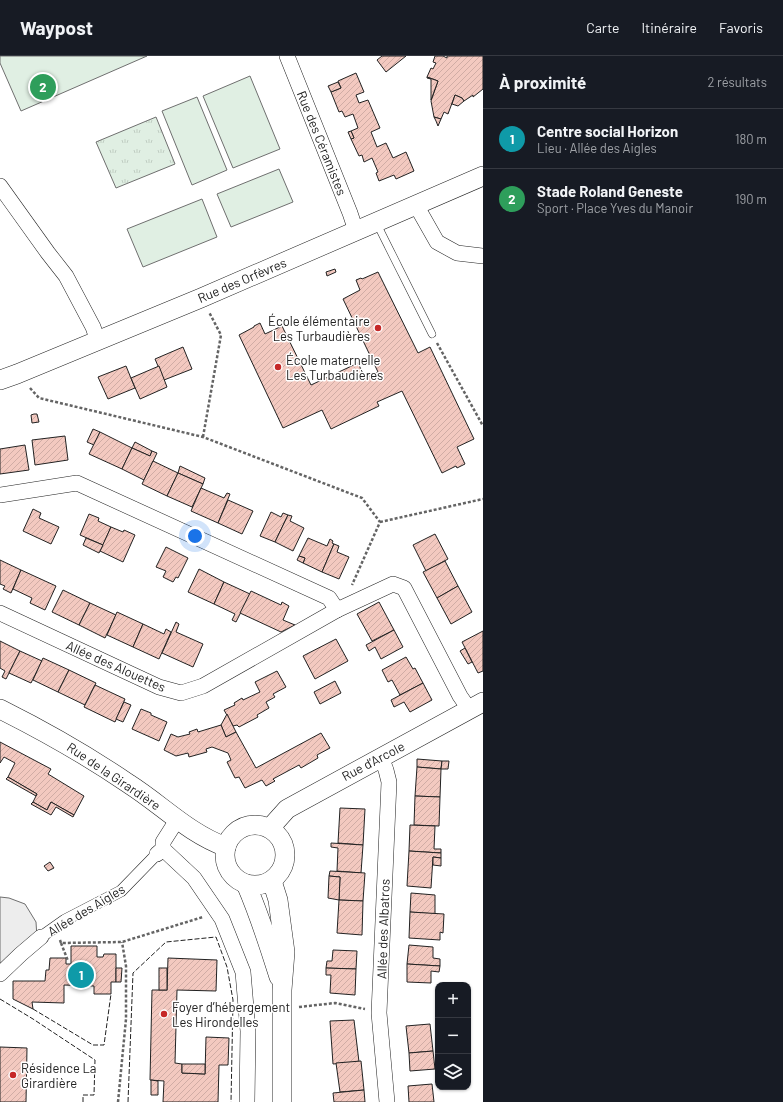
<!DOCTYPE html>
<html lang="fr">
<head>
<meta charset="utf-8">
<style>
	:root { --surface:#171b24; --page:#20242c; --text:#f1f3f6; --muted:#9ea1a6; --line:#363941; --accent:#0b8043 }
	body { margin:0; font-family:Barlow,sans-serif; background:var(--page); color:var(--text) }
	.controls { position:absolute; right:12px; bottom:12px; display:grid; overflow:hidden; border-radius:8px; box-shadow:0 1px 3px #0004 }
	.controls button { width:36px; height:36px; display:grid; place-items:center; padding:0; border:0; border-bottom:1px solid var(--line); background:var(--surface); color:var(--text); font:20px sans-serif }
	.you { position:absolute; left:195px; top:480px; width:14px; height:14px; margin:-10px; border:3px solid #fff; border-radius:50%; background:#1a73e8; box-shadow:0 0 0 6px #1a73e833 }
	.badge { display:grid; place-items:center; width:26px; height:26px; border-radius:50%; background:var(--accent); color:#fff; font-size:13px; font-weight:700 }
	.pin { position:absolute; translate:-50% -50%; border:2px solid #fff; box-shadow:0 1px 4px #0006 }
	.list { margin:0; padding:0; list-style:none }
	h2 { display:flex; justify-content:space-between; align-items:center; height:52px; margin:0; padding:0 16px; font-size:17px }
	h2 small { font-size:13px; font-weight:400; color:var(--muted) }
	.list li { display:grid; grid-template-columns:26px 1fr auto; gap:12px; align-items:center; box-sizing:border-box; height:60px; padding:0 16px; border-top:1px solid var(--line) }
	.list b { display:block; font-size:15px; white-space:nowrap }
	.list p { margin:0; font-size:13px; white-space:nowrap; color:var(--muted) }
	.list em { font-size:13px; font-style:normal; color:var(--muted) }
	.icon { flex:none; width:22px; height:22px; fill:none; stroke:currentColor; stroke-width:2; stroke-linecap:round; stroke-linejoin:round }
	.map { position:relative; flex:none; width:483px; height:1046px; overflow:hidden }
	header { display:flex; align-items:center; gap:24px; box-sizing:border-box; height:56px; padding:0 20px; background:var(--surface); border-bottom:1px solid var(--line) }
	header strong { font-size:19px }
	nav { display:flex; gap:22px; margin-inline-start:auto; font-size:14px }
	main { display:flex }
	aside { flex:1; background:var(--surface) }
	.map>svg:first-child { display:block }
</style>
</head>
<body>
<header>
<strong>Waypost</strong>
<nav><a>Carte</a><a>Itinéraire</a><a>Favoris</a></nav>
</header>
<main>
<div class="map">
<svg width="483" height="1046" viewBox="0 0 483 1046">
	<defs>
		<pattern id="grass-tufts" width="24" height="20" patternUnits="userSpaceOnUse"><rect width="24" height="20" fill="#e0efe3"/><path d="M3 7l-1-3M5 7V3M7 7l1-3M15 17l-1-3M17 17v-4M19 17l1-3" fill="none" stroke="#c0cdc2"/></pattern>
		<pattern id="building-hatch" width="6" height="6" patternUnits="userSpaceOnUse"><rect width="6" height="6" fill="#f3c9c0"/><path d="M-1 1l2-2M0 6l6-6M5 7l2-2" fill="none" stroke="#d0aca5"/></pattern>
	</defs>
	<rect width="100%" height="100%" fill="#fff"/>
	<polygon fill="url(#grass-tufts)" stroke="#6f6f6f" points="156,61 175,108 116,132 96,86"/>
	<g fill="#e0efe3" stroke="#6f6f6f">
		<polygon points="0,0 147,0 21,55 0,7"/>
		<polygon points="250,20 280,93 233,112 203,40"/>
		<polygon points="197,41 227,114 192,129 162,55"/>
		<polygon points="279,113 293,146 231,171 217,138"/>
		<polygon points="202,143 217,181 143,211 127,173"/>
	</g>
	<polygon fill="#ededed" stroke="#6f6f6f" points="0,841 9,842 25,848 36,866 37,882 0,913"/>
	<g fill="url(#building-hatch)" stroke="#222">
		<polygon points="382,0 406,0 386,16 377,4"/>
		<polygon points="435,0 443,0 447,2 447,0 483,0 483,33 473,41 473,39 464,45 462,42 455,39 448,58 444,56 441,63 434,61 431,45 438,25 427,21 431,12 433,13 436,7 433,6"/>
		<polygon points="356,17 364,36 356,39 359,47 368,44 380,72 371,76 377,91 386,87 393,102 406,96 414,115 396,123 394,119 379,125 376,117 378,116 372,102 364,106 362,99 359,100 351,83 354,82 351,75 358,72 353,58 345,61 342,55 339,56 331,36 341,32 338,25"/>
		<polygon points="427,21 438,25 431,44 431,23 427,22"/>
		<polygon points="338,26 341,32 331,36 328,30"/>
		<polygon points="455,39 462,42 464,45 458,50 452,48"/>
		<polygon points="434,61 441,63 438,70 436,65"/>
		<polygon points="351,75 354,82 351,83 348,76"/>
		<polygon points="335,213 336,216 327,220 326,216"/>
		<polygon points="378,216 418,297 430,291 474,383 457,391 465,408 457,412 456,410 442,417 402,335 377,346 379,350 331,373 322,354 283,372 239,279 254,271 254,270 260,267 265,278 282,270 311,329 358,307 365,322 378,316 343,243 360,234 356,224 361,222 362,223"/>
		<polygon points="183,291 192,313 164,324 155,303"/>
		<polygon points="126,310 135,332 108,343 98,321"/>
		<polygon points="159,310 167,331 140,343 131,322"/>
		<polygon points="34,358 37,358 39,366 32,367 31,359"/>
		<polygon points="93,373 100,376 94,389 87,386"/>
		<polygon points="100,376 132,392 122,413 89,398"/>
		<polygon points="65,380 68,404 35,409 32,384"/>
		<polygon points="135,386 152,395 150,400 132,392"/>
		<polygon points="25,389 29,414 0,418 0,393"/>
		<polygon points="132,392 150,400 152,395 157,397 144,424 122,413"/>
		<polygon points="153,405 178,417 167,440 142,428"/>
		<polygon points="180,410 205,422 203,428 178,417"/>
		<polygon points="178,417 203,428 192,451 167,440"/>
		<polygon points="201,432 224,442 227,437 230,438 218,467 191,455"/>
		<polygon points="228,444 253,455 242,478 218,467"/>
		<polygon points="33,453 41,457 39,462 59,471 51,488 23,475"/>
		<polygon points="271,456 281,461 283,457 288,459 275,486 260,480"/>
		<polygon points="89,458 99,462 98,465 111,471 103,489 80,479"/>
		<polygon points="288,459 292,460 290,465 304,472 293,495 275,486"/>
		<polygon points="111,471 123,476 124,474 135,479 123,506 100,495"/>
		<polygon points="435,478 448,503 426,515 413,489"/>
		<polygon points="86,482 103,489 99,497 83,489"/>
		<polygon points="308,482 327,490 330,483 333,485 332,487 334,488 322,516 303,507 305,502 299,500"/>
		<polygon points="334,488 339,490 337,496 349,501 339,523 322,516"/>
		<polygon points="166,491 188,502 178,522 176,521 173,526 163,521 166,515 156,511"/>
		<polygon points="299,500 305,502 303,507 297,504"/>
		<polygon points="0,504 21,514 11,537 3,533 5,530 0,528"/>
		<polygon points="445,505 458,530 437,542 423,516"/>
		<polygon points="199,513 224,526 214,548 188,536"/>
		<polygon points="21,514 56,530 45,554 30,547 32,542 13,533"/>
		<polygon points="224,526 250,538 236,566 232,564 235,558 214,548"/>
		<polygon points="458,530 472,556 451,568 437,542"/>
		<polygon points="63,534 90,547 79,569 52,556"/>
		<polygon points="251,535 281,549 282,546 289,550 283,564 295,569 281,576 240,557"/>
		<polygon points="379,546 394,574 372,585 357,558"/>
		<polygon points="90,547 116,559 105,582 79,569"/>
		<polygon points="117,556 143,568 133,591 107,579"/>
		<polygon points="176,566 179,568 176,576 203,588 193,611 162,597"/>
		<polygon points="143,568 164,578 166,573 171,576 159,603 133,591"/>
		<polygon points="394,574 403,591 381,603 375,591 369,595 366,589"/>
		<polygon points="483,575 483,615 478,617 462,586"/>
		<polygon points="336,583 348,605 315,623 303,600"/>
		<polygon points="0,585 20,595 6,623 2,621 5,615 0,612"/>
		<polygon points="465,592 472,606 468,608 460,595"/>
		<polygon points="20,595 42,605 31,627 9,617"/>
		<polygon points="406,601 413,613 415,612 423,627 400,639 392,624 388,626 382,614"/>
		<polygon points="43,602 69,614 58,636 33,624"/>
		<polygon points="69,614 96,627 85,649 58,636"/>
		<polygon points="277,615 286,631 273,638 275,641 266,646 269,652 257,659 258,661 239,671 237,669 233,670 224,654 235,649 234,647 242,642 243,644 260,636 255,626"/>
		<polygon points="335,625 341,637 320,648 314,636"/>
		<polygon points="423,627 432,644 410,656 404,646 394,651 391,644"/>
		<polygon points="95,629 125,643 115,666 84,651"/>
		<polygon points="124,646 131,649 123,666 116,663"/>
		<polygon points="141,653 151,657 151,659 167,666 159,685 132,673"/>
		<polygon points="227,658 236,676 226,681 221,669"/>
		<polygon points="221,669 226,681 236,676 256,712 321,677 330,692 317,699 318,702 301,712 299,709 273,723 275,725 266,730 262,724 245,732 239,721 235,722 227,706 231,704 228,697 212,691 206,693 207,696 189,701 188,697 176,700 164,694 171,678 178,681 190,678 189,676 197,673 198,676"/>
		<polygon points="0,686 51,713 48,718 84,740 74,759 51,746 47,754 33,746 37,738 8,721 15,707 4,701 0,707"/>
		<polygon points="417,703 442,705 441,713 417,711"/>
		<polygon points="442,705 449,705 448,713 441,713"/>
		<polygon points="417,711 441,713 440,741 415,740"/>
		<polygon points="8,721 37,738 36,740 6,723"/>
		<polygon points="415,740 440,741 439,770 414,769"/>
		<polygon points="33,746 47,754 51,746 74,759 73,761 56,751 51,759 31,748"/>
		<polygon points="340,752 365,753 363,789 338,787"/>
		<polygon points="410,769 435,770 434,793 441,793 441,797 409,795"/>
		<polygon points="331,787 363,789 361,817 337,815 338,792 331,791"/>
		<polygon points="409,795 441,797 441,802 433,801 431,832 407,830"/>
		<polygon points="433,801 441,802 441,810 433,809"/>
		<polygon points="50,806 54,812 48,815 44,810"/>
		<polygon points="330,815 365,817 363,845 339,844 340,821 329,820"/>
		<polygon points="329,820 340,821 339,844 328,842"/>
		<polygon points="411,837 435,839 435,858 410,856"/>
		<polygon points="339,844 363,845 362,879 337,877"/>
		<polygon points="410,856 444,858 443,877 440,876 440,884 409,882"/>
		<polygon points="409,889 433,891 433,902 440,903 440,910 407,908"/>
		<polygon points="71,890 97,890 97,901 103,901 104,898 116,898 116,926 111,926 111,938 94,938 94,930 64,929 64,947 32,946 33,953 13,943 13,925 45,925 46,914 49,914 50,902 66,902 66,908 71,908"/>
		<polygon points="333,894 357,895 356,913 326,912 327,905 332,905"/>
		<polygon points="168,902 217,904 216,935 177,934 175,1007 182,1008 182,1017 205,1018 206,981 229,982 228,1009 219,1009 218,1046 163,1046 164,1025 150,1024 152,934 167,934"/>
		<polygon points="407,908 440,910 439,916 431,915 431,927 407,926"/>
		<polygon points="116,912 122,912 121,926 116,926"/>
		<rect x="159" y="912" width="8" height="22"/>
		<polygon points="326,912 356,913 355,939 330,937 331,919 326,919"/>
		<polygon points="354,964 359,1006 333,1008 330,965"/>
		<polygon points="430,968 433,995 409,997 406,970"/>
		<polygon points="0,991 27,992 26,1046 0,1046"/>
		<polygon points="433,995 435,1013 410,1015 409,997"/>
		<polygon points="361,1005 364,1034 340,1036 336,1007"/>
		<polygon points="182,1008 205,1008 205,1018 182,1017"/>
		<polygon points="151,1024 158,1025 158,1039 151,1039"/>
		<polygon points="432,1028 434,1046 409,1046 408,1030"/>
		<polygon points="364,1034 365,1046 334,1046 333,1037"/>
	</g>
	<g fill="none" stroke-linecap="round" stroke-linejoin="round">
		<defs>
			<polyline id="service" points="376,166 432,278"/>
			<polyline id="pedestrian" points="41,881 65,864 121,835 157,798"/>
			<g id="minor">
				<polyline points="287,0 350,157 356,175"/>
				<polyline points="0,130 48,197 66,220 93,271 98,285"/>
				<polyline points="416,149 437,186 457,197 483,200"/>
				<polyline points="0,439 77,427 329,542 337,554 393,528 404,532 460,640 469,653"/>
				<polyline points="0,557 159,631 181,637 203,630 337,554"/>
				<polyline points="381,701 386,714 389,726 379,957 387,1046"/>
				<polyline points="163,793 194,822 222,863 243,916 248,975 247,1046"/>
				<polyline points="157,798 163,793 163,786 177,764"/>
				<polyline points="0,918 21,898 41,881"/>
			</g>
			<g id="tertiary">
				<polyline points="0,324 17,318 201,242 483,120"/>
				<path d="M 0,653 C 44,675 88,700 129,728 C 162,749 188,777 226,791"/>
				<circle cx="255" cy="799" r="30"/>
				<polyline points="270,772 287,753 483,646"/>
				<polyline points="272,825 278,844 285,896 282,934 282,1046"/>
				<path d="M 246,828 C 259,858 269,889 279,921"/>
			</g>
		</defs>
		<use href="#service" stroke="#222" stroke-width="8"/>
		<use href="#pedestrian" stroke="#222" stroke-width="12"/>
		<use href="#minor" stroke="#222" stroke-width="16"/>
		<use href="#tertiary" stroke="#222" stroke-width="20"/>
		<g stroke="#646464" stroke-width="2.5" stroke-dasharray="3 2" stroke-linecap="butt">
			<polyline points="437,287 483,370"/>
			<polyline points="30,332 39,342 203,381 362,442 380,466 352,529"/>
			<polyline points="203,381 221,279 209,256"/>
			<polyline points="380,466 483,443"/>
			<polyline points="60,884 61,887 122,886 203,861"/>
			<polyline points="61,887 68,905"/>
			<polyline points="299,951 335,947 365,953"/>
			<polyline points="118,1046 126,963 126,910 122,886"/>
		</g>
		<use href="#service" stroke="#fff" stroke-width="7"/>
		<use href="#pedestrian" stroke="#fff" stroke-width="11"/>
		<use href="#minor" stroke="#fff" stroke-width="15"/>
		<use href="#tertiary" stroke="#fff" stroke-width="19"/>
		<g stroke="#222" stroke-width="1" stroke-dasharray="5 2" stroke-linecap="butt">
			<polyline points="0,943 33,963 95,1004 94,1039 83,1039 83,1046"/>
			<polyline points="33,953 93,989 104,989 111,938"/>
			<polyline points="128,1046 133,917 166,886 216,881 227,911 233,944 231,1046"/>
		</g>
	</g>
	<g fill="#c62828" stroke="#fff" stroke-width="1.5">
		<circle cx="378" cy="272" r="4"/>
		<circle cx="278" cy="311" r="4"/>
		<circle cx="164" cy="958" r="4"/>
		<circle cx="13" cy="1019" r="4"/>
	</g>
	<g text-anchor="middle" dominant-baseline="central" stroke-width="3" stroke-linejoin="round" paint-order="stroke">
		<g font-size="13" fill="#222" stroke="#fff">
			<text transform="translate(322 87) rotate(68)">Rue des Céramistes</text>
			<text transform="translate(242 224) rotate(-23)">Rue des Orfèvres</text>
			<text transform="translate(116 610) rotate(24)">Allée des Alouettes</text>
			<text transform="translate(373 705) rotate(-28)">Rue d’Arcole</text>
			<text transform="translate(114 720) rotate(34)">Rue de la Girardière</text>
			<text transform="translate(86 854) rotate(-31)">Allée des Aigles</text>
			<text transform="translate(383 873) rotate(-88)">Allée des Albatros</text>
		</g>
		<g font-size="13" fill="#222" stroke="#fff" text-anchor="start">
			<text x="370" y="265" text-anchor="end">École élémentaire<tspan x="370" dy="15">Les Turbaudières</tspan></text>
			<text x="286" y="304">École maternelle<tspan x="286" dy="15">Les Turbaudières</tspan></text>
			<text x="172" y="951">Foyer d’hébergement<tspan x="172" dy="15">Les Hirondelles</tspan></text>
			<text x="21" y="1012">Résidence La<tspan x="21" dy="15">Girardière</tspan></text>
		</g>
	</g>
</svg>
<div class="controls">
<button>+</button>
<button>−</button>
<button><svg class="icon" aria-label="layers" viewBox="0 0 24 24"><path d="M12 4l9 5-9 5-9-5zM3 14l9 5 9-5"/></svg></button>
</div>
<div class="you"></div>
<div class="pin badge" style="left:81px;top:919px;background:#0f9aa8">1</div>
<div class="pin badge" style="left:43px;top:31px;background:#2e9e5b">2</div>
</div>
<aside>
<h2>À proximité<small>2 résultats</small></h2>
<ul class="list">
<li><span class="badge" style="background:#0f9aa8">1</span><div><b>Centre social Horizon</b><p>Lieu · Allée des Aigles</p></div><em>180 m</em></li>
<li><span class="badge" style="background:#2e9e5b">2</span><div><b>Stade Roland Geneste</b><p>Sport · Place Yves du Manoir</p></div><em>190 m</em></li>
</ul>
</aside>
</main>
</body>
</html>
